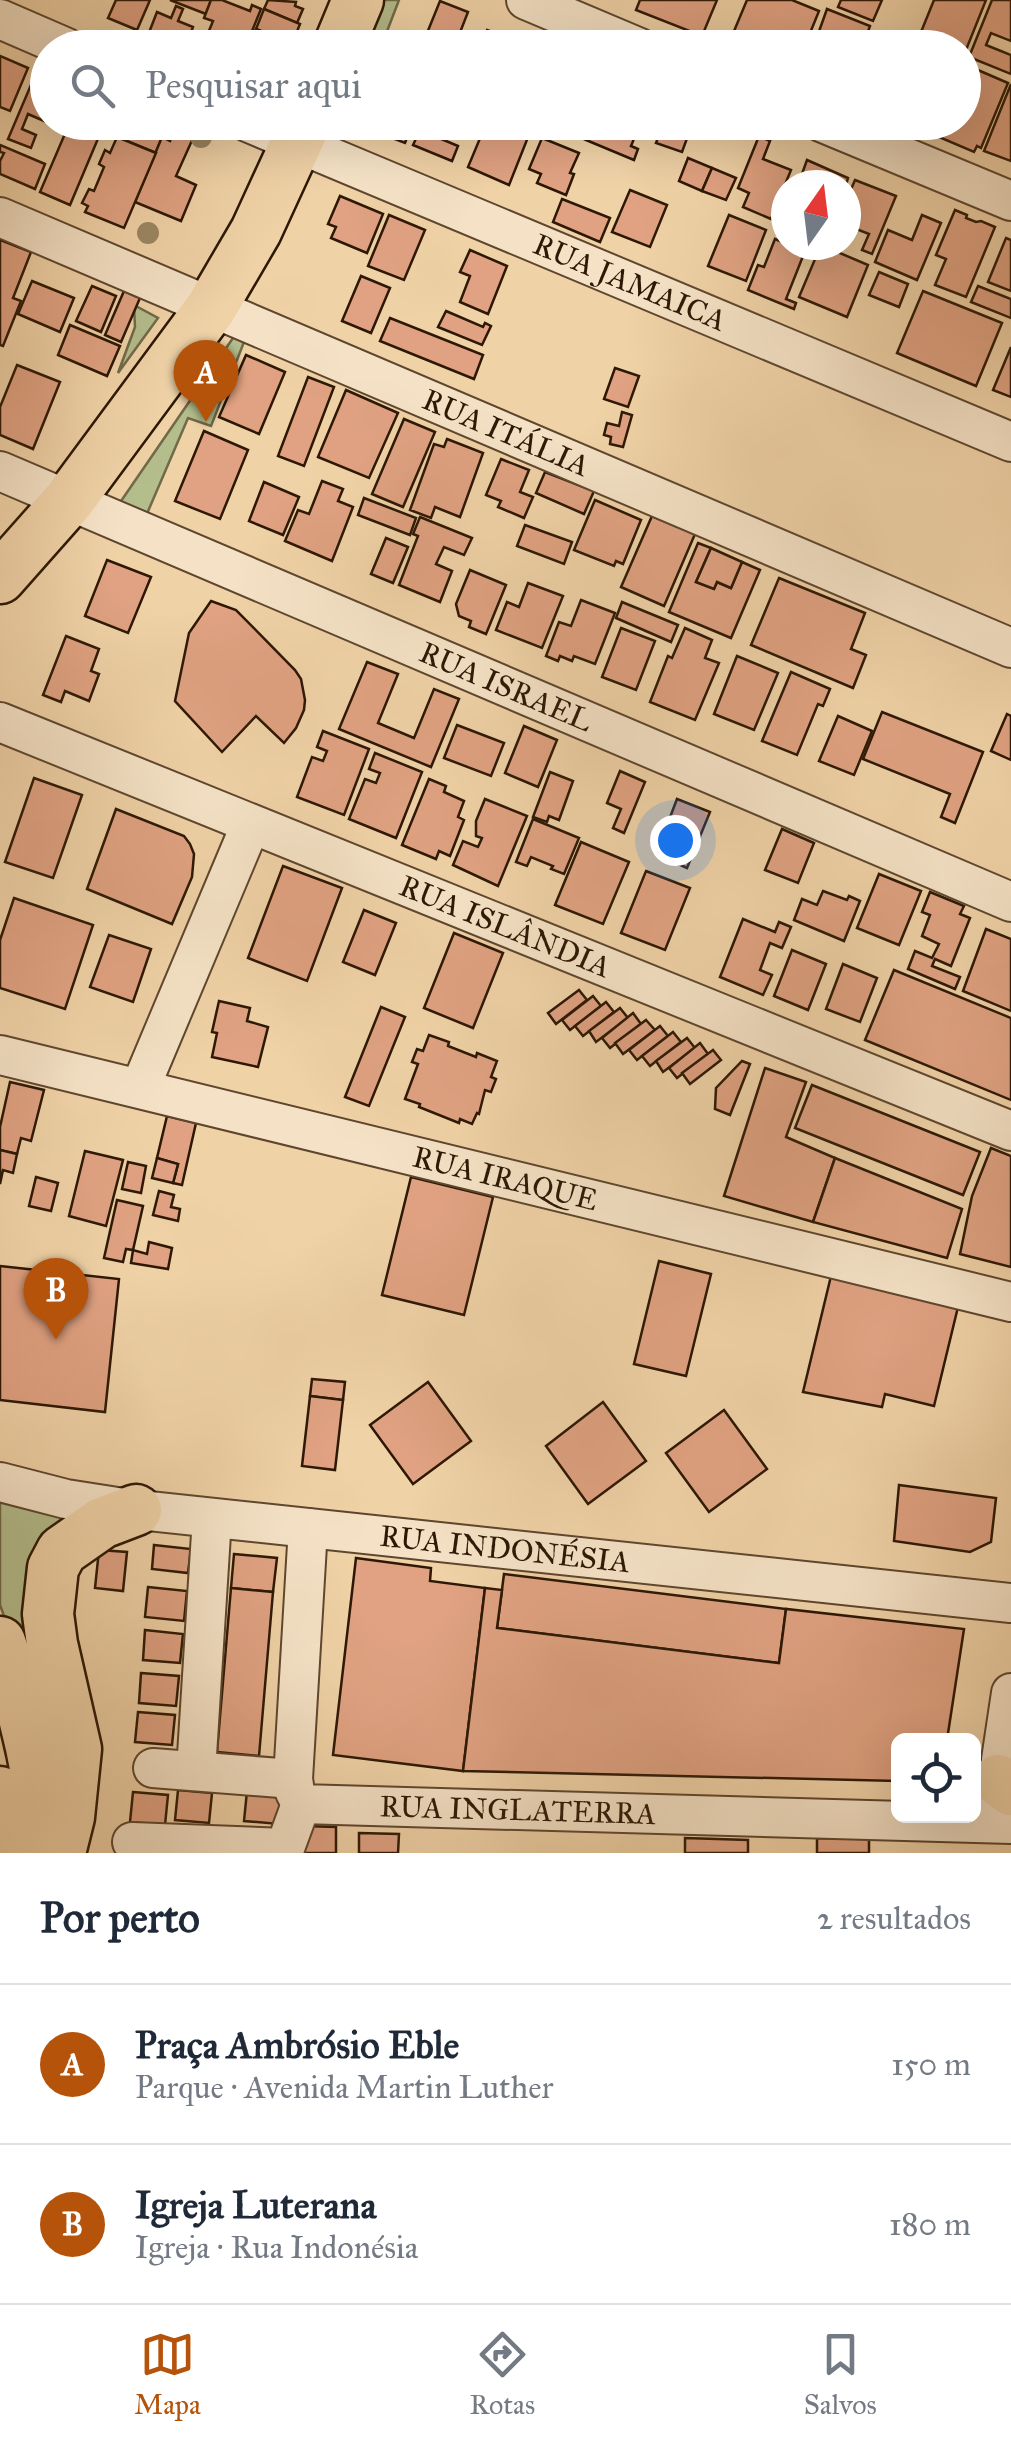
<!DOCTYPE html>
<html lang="pt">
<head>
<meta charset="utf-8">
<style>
	:root { --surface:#fff; --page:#f6f6f7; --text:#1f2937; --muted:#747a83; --line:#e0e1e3; --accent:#b45309 }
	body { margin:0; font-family:"IM FELL Great Primer",serif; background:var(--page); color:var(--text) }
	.controls { position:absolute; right:30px; bottom:30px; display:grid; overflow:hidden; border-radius:15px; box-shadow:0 10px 40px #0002 }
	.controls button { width:90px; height:90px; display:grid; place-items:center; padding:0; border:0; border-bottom:2px solid var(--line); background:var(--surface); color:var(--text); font:50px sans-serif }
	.compass { position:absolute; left:771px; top:170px; width:90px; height:90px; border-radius:50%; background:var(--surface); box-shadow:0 10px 40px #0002; rotate:14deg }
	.you { position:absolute; left:675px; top:840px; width:35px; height:35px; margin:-25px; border:8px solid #fff; border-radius:50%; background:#1a73e8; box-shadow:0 0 0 15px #1a73e833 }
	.badge { display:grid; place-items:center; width:65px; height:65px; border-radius:50%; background:var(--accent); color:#fff; font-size:32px; font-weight:700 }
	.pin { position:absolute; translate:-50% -82px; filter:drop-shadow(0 2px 5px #0008) }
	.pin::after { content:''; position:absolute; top:52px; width:35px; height:30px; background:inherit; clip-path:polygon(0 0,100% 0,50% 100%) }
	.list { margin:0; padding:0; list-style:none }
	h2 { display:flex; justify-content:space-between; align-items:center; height:130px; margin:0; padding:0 40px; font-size:42px }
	h2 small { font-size:32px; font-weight:400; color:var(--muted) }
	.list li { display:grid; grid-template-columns:65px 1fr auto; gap:30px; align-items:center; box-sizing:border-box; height:160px; padding:0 40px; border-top:2px solid var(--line) }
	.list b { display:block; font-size:38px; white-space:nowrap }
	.list p { margin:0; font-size:32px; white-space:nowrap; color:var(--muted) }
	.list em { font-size:32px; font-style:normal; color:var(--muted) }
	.icon { flex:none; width:55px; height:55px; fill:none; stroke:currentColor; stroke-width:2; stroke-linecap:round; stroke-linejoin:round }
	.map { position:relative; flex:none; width:1011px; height:1853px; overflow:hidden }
	.search { position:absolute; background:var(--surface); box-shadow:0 10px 40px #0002; left:30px; right:30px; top:30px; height:110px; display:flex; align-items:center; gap:25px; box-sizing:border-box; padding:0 35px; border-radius:55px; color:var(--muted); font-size:38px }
	.sheet { height:450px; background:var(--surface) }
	nav { display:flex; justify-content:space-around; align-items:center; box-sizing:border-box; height:140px; border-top:2px solid var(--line); background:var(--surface); font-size:28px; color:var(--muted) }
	nav a { display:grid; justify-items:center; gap:5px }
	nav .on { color:var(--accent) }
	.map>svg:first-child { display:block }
</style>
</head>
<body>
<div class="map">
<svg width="1011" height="1853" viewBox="0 0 1011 1853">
	<rect width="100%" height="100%" fill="#f0d2a7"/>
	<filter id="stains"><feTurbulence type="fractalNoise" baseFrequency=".002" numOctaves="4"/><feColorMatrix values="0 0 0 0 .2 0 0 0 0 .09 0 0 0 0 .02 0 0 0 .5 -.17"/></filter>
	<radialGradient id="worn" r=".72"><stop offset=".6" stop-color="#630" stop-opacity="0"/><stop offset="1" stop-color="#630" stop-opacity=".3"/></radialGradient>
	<g fill="#b4bd8c" stroke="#706a48" stroke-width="2.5">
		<polygon points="384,0 399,0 381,47 353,48 374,8"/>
		<polygon points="134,305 158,318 118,373 135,327"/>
		<polygon points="237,335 244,338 244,342 211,426 188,418 146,516 119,504 233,338"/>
		<polygon points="0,1498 79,1519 37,1661 22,1665 0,1605"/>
	</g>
	<g fill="#e0a282" stroke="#2d1805" stroke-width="2.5">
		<polygon points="116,0 150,0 137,30 108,18"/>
		<polygon points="170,0 211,0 206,14"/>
		<polygon points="211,0 222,0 250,11 252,5 261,9 250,36 241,33 235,48 202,48 213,21 204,18"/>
		<polygon points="268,0 296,2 295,6 303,9 297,23 264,9"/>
		<polygon points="640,0 717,0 702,36 636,10"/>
		<polygon points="747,0 792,0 819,11 804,48 740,48 729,43"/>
		<polygon points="841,0 840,0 882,0 873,21 838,7"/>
		<polygon points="934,0 986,0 966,50 921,32"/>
		<polygon points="992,0 1011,0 1011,41 991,33 986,45 1011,55 1011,74 969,57"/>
		<polygon points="440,1 468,12 454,48 421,48"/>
		<polygon points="176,6 183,9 178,21 193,27 186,46 191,48 143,48 157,12 171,18"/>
		<polygon points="264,9 300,24 292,44 256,29"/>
		<polygon points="827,9 870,26 862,48 845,48 817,37"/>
		<polygon points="256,29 292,44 290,48 248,48"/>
		<polygon points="487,30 505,37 500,48 470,48 476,34 484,37"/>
		<polygon points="0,56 28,68 10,111 0,107"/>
		<polygon points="964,64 1008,83 981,148 977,146 974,152 904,122 964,122"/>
		<polygon points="39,66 48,69 48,122 62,122 60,128 28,114 22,129 36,135 31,148 8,139"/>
		<polygon points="1011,84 1011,161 984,151"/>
		<polygon points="70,122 105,122 70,205 40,192"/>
		<polygon points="123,122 149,122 165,129 156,153 117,137"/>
		<polygon points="374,122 413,122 405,143 371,130"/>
		<polygon points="478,122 534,122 509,185 468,167 481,136 474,133"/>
		<polygon points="543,122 591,122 584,139"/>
		<polygon points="600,122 641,122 631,146 638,149 634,160 586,140 590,130 596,132"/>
		<polygon points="664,122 693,122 682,152 656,143"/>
		<polygon points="175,128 194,136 176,176 196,185 181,221 135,202 162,137 170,141"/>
		<polygon points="420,130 458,146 452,161 413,145"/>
		<polygon points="759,136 770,141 763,159 791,170 771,219 743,207 749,193 738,188"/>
		<polygon points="117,137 156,153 124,228 85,212 88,206 82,203 89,189 94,191 104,167 99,164 105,150 110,153"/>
		<polygon points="542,138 579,153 570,173 574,174 566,195 537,183 541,174 529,169"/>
		<polygon points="0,145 45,164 35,189 0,174 0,161 4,153 0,152"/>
		<polygon points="688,158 712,168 702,191 679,181"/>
		<polygon points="807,160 848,178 846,185 798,185"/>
		<polygon points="712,168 736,178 726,200 702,191"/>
		<polygon points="855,180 896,196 872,254 862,250 869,234 846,225 846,201"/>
		<polygon points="630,190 667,205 650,247 612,232"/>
		<polygon points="340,196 383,214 367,253 331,238 336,227 328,224"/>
		<polygon points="562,199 610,218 600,242 553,222"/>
		<polygon points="955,210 967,215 966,218 976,222 981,221 995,227 966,297 935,285 946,259 936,255"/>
		<polygon points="389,215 425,230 404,280 368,266"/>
		<polygon points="729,215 766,230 746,281 708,266"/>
		<polygon points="922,215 941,223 917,280 875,262 888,230 912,240"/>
		<polygon points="1006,238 1011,240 1011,291 988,282"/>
		<polygon points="775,239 805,251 786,299 796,303 794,309 748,290 758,265 764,267"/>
		<polygon points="0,240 31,252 13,298 21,301 3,346 0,345"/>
		<polygon points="821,245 868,265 847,317 799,297"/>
		<polygon points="470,250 507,266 488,314 460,302 470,276 460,272"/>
		<polygon points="879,272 908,284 899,307 869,295"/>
		<polygon points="361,276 390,288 371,333 342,321"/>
		<polygon points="32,281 74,298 60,332 18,314"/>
		<polygon points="92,286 116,296 101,332 76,321"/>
		<polygon points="978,286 1011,299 1011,318 971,302"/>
		<polygon points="124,291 140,298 121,342 105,335"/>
		<polygon points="923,291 1002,323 976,386 897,353"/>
		<polygon points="446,311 483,327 485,323 491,326 482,345 438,327"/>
		<polygon points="390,318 483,355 474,379 380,341"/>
		<polygon points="70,325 120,346 107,376 58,355"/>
		<polygon points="1011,347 1011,397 993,390"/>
		<polygon points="246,355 285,372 259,434 219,417"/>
		<polygon points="17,365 60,382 33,449 0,435 0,407"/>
		<polygon points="615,368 639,376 628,407 604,399"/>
		<polygon points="308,377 334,387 304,466 278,456"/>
		<polygon points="346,390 398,413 369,478 318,457"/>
		<polygon points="622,412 632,415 623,447 610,444 611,437 604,435 607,423 619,426"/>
		<polygon points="404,419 435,432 403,507 372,494"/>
		<polygon points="204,431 248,450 220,519 175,501"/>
		<polygon points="447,439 483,453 460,517 435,507 431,518 410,510 434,444 444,447"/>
		<polygon points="501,459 529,470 520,492 533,497 524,518 498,507 501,501 486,495"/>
		<polygon points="545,472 594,491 584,514 536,493"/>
		<polygon points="322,481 343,489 338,501 353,507 332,561 285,541 298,510 309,514"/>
		<polygon points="264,482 299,497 283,535 249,521"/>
		<polygon points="364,498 416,518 410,535 358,515"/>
		<polygon points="595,500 641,520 623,564 616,561 614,566 574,550"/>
		<polygon points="652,516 695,534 664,606 621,587"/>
		<polygon points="420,517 472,538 464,555 444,547 436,564 452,571 440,602 399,585 418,536 413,534"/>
		<polygon points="525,525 572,542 564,564 517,546"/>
		<polygon points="386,538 408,547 393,583 371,574"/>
		<polygon points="698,543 711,548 696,582 714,589 717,582 731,588 742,562 760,570 731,638 669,612"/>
		<polygon points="711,548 742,562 731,588 717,582 714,589 696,582"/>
		<polygon points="107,560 151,577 128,633 85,616"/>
		<polygon points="470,570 506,585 486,634 469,627 471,621 459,616 456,604"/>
		<polygon points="779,578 865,613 851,649 866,655 853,688 751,645"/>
		<polygon points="528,583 563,596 542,648 496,630 507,602 519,607"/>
		<polygon points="581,600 615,613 595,664 574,656 572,661 560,656 558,661 546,656 559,622 571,626"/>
		<polygon points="211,601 236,610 295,670 301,679 305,700 304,710 296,728 284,743 256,716 222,752 175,701 189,633"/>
		<polygon points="622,602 678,625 671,642 616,618"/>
		<polygon points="621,628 655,641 636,690 602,677"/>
		<polygon points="685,628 712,640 705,658 719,663 695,720 650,702 668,656 672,658"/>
		<polygon points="66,636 99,649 91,671 99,674 89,701 65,691 61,702 43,695"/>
		<polygon points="737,656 778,673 754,730 714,714"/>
		<polygon points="367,662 398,674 378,723 414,738 434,689 459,699 431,767 339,729"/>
		<polygon points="791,672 830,689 823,706 818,704 797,755 762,741"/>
		<polygon points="882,712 983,752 955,823 941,817 950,794 863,759"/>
		<polygon points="1007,714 1011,716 1011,760 991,751"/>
		<polygon points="838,716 872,731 854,775 819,761"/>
		<polygon points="457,725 504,743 491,776 444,758"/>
		<polygon points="524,726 557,740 538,787 505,773"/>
		<polygon points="323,731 369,749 344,815 297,797 312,757 323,761 327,751 317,747"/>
		<polygon points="375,753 422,772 396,838 349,819 365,779 376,783 380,773 369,769"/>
		<polygon points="620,771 645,782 624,833 613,828 621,809 607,803"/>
		<polygon points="550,772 573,781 559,820 549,816 547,822 533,817"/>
		<polygon points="34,778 82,795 53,878 5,862"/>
		<polygon points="429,779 446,786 444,792 464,801 458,817 464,820 450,856 439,851 436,859 402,845"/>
		<polygon points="485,799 527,816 498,886 453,865 463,841 478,847 482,838 476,836 476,821"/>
		<polygon points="677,799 710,812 687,868 656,854"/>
		<polygon points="116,809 184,836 190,844 194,854 192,877 172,924 87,889"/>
		<polygon points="533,819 579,838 564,874 551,869 553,866 531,857 527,866 516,862"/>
		<polygon points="782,829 814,843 798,883 765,870"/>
		<polygon points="581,842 629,862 603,924 555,905"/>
		<polygon points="283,866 342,888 307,981 248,958"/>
		<polygon points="646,871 690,888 665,950 621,933"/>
		<polygon points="879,874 921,891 899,945 857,928"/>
		<polygon points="823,891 847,900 849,896 860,901 844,941 794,920 802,899 817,905"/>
		<polygon points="930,892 964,906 960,914 970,918 951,966 935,959 932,966 960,977 955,989 908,969 915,951 932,958 939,944 922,936 930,915 922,912"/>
		<polygon points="14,898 93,925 65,1009 0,988 0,940"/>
		<polygon points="364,910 396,923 375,975 343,962"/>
		<polygon points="743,919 775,932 779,922 791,927 782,948 770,943 760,970 772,975 763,995 720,977"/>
		<polygon points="986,929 1011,939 1011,1011 963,991"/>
		<polygon points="454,933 503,953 473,1028 424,1008"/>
		<polygon points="109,935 151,949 133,1002 90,987"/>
		<polygon points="792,950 826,964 808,1010 774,996"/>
		<polygon points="843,964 877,978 860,1022 826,1009"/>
		<polygon points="894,970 1011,1018 1011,1100 865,1040"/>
		<polygon points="579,990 587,1000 556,1024 548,1013"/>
		<polygon points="593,996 601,1006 570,1030 562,1020"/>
		<polygon points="219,1001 250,1008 247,1021 268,1027 258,1067 212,1057 217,1033 212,1032"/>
		<polygon points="606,1002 614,1012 583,1036 575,1026"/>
		<polygon points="381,1007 405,1017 369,1106 345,1097"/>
		<polygon points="620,1008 628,1018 596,1042 589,1031"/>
		<polygon points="633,1013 641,1024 610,1048 602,1038"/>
		<polygon points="646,1020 655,1030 623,1054 615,1043"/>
		<polygon points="660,1026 668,1036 637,1060 629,1050"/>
		<polygon points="673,1032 681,1042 650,1066 642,1056"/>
		<polygon points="429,1035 449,1042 448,1046 476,1057 477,1053 497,1061 491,1077 496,1079 491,1092 485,1090 479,1114 477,1113 472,1124 460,1119 459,1123 419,1107 420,1104 405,1099 418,1064 412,1062 417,1049 423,1051"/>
		<polygon points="687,1038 695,1048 663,1072 656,1061"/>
		<polygon points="700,1043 708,1054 677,1078 669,1068"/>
		<polygon points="713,1050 721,1060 690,1084 682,1073"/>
		<polygon points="742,1061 750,1064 730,1115 715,1109 716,1088"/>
		<polygon points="765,1068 806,1082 786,1137 835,1158 813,1222 724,1196"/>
		<polygon points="10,1082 44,1090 31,1141 21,1138 17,1154 0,1150 0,1127"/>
		<polygon points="812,1085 980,1152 963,1195 795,1128"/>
		<polygon points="167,1116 196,1123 182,1185 173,1183 178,1164 157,1158"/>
		<polygon points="991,1148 1011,1156 1011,1267 960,1254 972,1196"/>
		<polygon points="0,1150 17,1154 13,1173 3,1170 0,1184"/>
		<polygon points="85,1151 123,1160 106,1226 69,1216"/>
		<polygon points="157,1158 178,1164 173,1183 152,1178"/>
		<polygon points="835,1158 962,1209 947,1258 813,1222"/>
		<polygon points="128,1162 146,1166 141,1193 122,1189"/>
		<polygon points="36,1177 58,1183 51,1211 29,1206"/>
		<polygon points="411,1177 493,1197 464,1315 382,1295"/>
		<polygon points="159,1191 174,1195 171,1207 180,1209 178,1221 153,1215"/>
		<polygon points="117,1200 143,1206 133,1250 126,1249 123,1262 104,1258"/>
		<polygon points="149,1242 172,1248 168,1269 131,1263 133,1250 147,1254"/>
		<polygon points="659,1261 711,1274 686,1376 634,1364"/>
		<polygon points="0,1266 119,1279 105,1412 0,1400"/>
		<polygon points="831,1276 958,1307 934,1406 885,1394 882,1407 803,1392"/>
		<polygon points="312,1379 345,1382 343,1400 310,1396"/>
		<polygon points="428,1382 471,1441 413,1484 370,1425"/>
		<polygon points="310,1396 343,1400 335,1470 302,1466"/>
		<polygon points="603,1402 646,1461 588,1504 546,1446"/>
		<polygon points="724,1410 767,1469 709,1512 666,1453"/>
		<polygon points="899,1485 996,1498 991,1542 970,1552 894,1541"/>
		<polygon points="154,1545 191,1549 188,1573 152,1569"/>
		<polygon points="99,1550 127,1552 123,1591 95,1588"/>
		<polygon points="234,1554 277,1558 273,1592 231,1588"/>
		<polygon points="356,1558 431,1568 430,1581 485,1588 463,1771 333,1755"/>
		<polygon points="504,1574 786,1609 779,1663 497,1628"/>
		<polygon points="148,1587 187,1591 184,1621 145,1617"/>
		<polygon points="231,1588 273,1592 259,1756 217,1752"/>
		<polygon points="485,1588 502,1590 497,1628 779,1663 786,1609 964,1629 947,1740 898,1740 898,1781 463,1771"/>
		<polygon points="145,1630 183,1634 180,1663 143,1660"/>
		<polygon points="141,1673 179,1676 176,1706 139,1703"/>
		<polygon points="138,1712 175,1715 172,1745 135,1742"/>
		<polygon points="178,1790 212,1793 209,1823 175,1820"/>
		<polygon points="247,1791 282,1794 279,1824 244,1821"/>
		<polygon points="133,1792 168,1795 165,1825 130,1822"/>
		<polygon points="305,1826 336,1827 336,1853 304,1853"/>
		<polygon points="359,1833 399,1834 398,1853 359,1853"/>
		<polygon points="685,1838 748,1840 748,1853 685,1853"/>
		<polygon points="817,1838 869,1839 869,1853 817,1853"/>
	</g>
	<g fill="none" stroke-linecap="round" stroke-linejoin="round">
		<defs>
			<g id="minor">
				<polyline points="526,0 640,48"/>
				<polyline points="0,19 67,48"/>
				<path id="s1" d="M 247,122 L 1011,442"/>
				<polyline points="821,122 1011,201"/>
				<path id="s2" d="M 0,217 L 1011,648"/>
				<path id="s3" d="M 0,471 L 1011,902"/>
				<path id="s4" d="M 0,722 L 1011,1131"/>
				<path id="s5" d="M 0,1055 L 1011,1302"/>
				<polyline points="140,1088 251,824"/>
				<path id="s6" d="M 0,1482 L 66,1499 L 130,1509 L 1011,1603"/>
				<path id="s7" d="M 308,1528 L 293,1779 L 295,1792 L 301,1804 L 1011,1824"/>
				<polyline points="153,1768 293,1779"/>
				<polyline points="196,1771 212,1518"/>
				<polyline points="985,1803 998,1780 1011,1693"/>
				<polyline points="132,1842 285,1848 301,1804"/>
			</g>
			<g id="major">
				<polyline points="338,48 358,0"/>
				<polyline points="0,578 69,500 211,308 256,231 306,122"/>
				<path d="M 0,1642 C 25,1709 41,1780 46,1852"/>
				<polyline points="998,1780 1011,1790"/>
				<polyline points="0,1792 27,1853"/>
				<polyline points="60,1853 69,1817 76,1749 52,1644 48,1614 53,1568 62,1551 102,1523 136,1510"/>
			</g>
		</defs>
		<use href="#minor" stroke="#5e462e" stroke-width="42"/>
		<use href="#major" stroke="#2d1805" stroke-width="55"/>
		<use href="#minor" stroke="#f5e2c6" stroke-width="38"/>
		<use href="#major" stroke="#f0d2a7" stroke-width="50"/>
	</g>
	<g fill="#9b8764">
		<circle cx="201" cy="137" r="11"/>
		<circle cx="148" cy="233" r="11"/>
	</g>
	<g text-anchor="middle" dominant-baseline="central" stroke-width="8" stroke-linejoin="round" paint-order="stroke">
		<g font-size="30" fill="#2d1805" stroke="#f5e2c6">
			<text stroke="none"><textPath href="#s1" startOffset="415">RUA JAMAICA</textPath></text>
			<text stroke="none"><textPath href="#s2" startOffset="550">RUA ITÁLIA</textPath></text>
			<text stroke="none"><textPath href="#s3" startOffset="550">RUA ISRAEL</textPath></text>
			<text stroke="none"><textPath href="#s4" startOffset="545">RUA ISLÂNDIA</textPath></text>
			<text stroke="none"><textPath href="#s5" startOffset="520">RUA IRAQUE</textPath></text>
			<text stroke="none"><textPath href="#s6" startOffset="510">RUA INDONÉSIA</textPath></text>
			<text stroke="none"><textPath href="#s7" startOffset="495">RUA INGLATERRA</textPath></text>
		</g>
	</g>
	<rect width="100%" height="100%" filter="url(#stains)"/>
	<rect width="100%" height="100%" fill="url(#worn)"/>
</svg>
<div class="controls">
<button><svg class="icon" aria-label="locate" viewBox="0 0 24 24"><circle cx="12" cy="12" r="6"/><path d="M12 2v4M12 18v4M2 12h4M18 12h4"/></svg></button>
</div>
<svg class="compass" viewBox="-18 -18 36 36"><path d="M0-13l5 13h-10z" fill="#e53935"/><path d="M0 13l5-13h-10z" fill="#747a83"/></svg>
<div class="you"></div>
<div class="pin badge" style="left:206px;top:422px">A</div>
<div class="pin badge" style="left:56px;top:1340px">B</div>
<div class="search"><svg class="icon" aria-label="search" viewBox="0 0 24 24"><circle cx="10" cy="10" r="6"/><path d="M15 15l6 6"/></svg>Pesquisar aqui</div>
</div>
<section class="sheet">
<h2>Por perto<small>2 resultados</small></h2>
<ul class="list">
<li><span class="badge">A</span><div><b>Praça Ambrósio Eble</b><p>Parque · Avenida Martin Luther</p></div><em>150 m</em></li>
<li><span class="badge">B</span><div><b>Igreja Luterana</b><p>Igreja · Rua Indonésia</p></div><em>180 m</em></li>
</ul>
</section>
<nav>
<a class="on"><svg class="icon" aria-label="map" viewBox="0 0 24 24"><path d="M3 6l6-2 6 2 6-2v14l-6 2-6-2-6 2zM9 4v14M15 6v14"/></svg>Mapa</a>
<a><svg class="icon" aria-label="directions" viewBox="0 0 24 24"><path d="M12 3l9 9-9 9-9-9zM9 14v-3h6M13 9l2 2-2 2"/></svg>Rotas</a>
<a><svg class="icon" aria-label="saved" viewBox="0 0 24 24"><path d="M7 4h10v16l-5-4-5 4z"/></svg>Salvos</a>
</nav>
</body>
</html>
